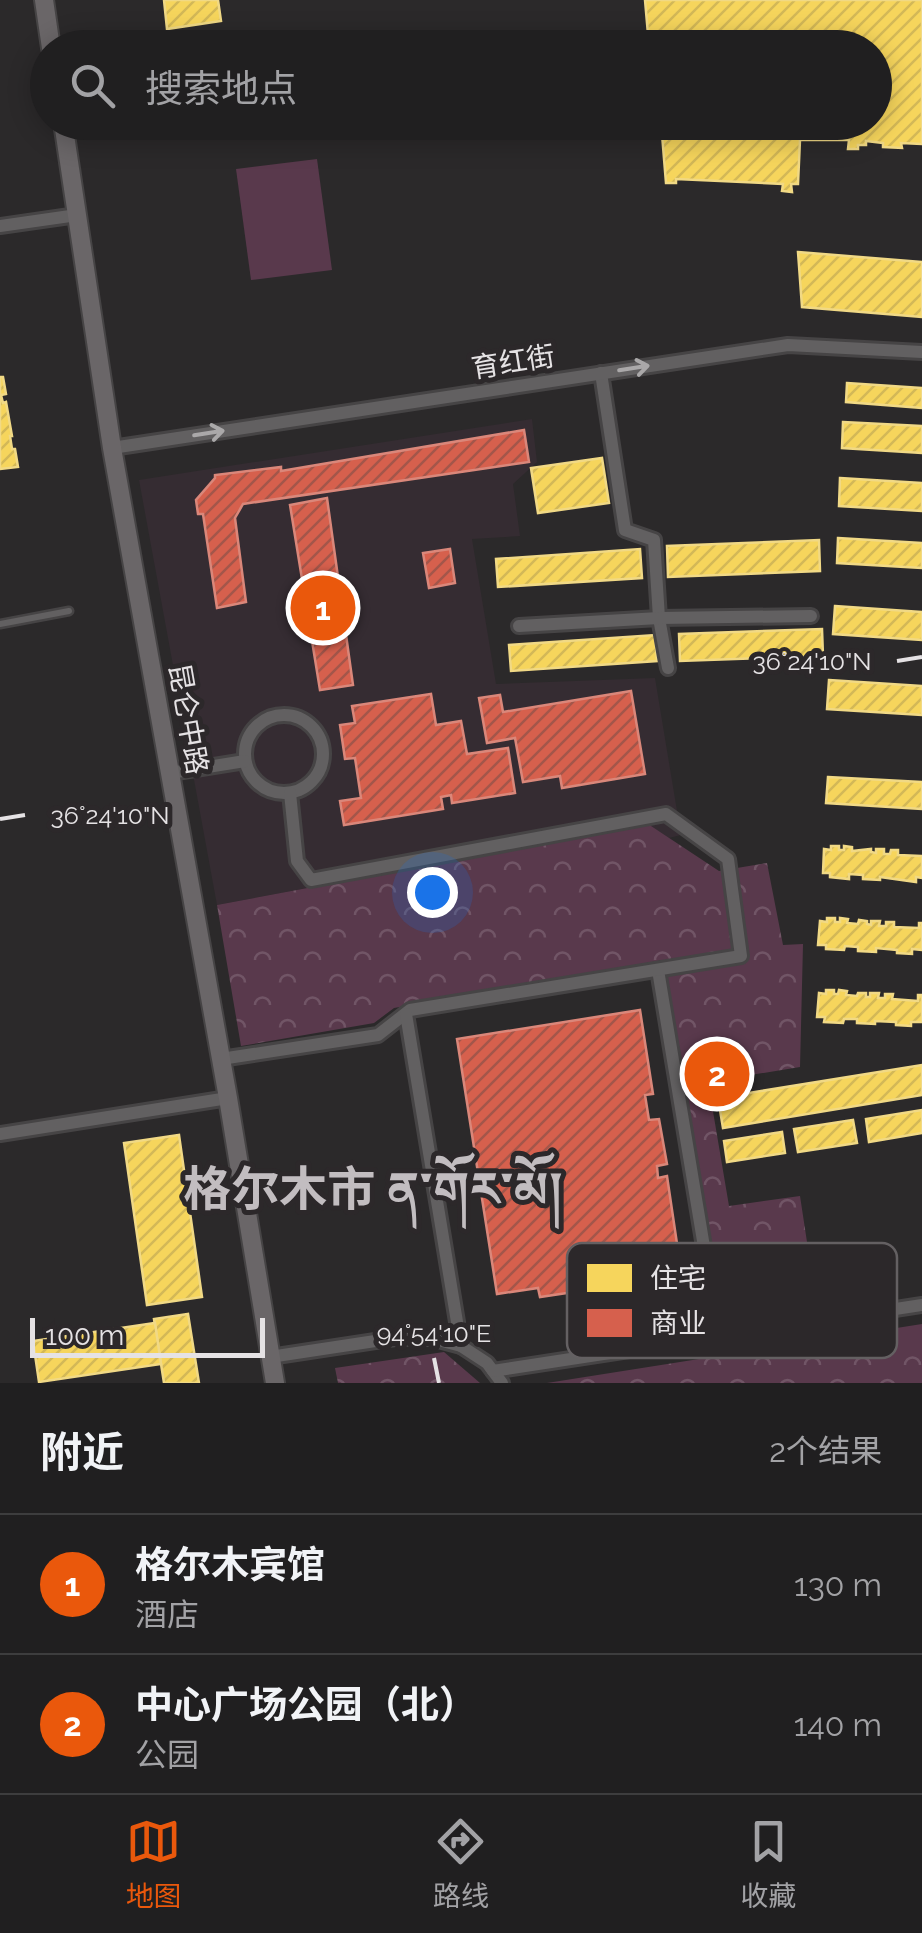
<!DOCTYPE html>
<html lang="zh">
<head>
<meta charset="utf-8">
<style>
	:root { --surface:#201f20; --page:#282729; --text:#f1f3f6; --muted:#a2a2a5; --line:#3d3d3e; --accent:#ea580c }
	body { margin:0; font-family:Raleway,"Noto Sans SC","Noto Serif Tibetan",sans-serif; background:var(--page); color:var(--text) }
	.scale { position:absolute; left:30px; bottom:25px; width:235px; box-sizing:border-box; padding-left:10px; border:5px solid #e5e2e4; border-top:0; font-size:28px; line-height:35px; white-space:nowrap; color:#e5e2e4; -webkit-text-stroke:8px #2c282a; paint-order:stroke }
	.you { position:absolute; left:432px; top:892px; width:35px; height:35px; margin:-25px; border:8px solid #fff; border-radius:50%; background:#1a73e8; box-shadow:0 0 0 15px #1a73e833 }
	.badge { display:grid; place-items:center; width:65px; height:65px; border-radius:50%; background:var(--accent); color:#fff; font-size:32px; font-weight:700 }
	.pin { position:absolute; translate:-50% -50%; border:5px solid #fff; box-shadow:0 2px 10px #0006 }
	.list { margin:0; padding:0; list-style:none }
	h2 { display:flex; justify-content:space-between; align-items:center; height:130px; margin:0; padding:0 40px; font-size:42px }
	h2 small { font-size:32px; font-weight:400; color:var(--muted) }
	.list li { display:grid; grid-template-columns:65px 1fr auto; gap:30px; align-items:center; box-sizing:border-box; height:140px; padding:0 40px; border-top:2px solid var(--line) }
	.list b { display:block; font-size:38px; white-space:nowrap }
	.list p { margin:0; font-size:32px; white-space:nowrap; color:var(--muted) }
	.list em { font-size:32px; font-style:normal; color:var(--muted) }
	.icon { flex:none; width:55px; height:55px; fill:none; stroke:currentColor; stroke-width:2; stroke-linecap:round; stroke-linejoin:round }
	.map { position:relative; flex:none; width:922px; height:1383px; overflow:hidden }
	.search { position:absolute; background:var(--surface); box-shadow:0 5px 25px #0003; left:30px; right:30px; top:30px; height:110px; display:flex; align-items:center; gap:25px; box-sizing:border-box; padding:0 35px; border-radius:55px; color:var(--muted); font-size:38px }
	.sheet { height:410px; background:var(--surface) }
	nav { display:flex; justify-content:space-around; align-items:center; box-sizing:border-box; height:140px; border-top:2px solid var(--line); background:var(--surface); font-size:28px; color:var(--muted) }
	nav a { display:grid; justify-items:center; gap:5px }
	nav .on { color:var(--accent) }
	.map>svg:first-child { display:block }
</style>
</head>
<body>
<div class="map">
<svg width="922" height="1383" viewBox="0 0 922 1383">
	<defs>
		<pattern id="park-crowns" width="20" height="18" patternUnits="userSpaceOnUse" patternTransform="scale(2.5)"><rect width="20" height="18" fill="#59394c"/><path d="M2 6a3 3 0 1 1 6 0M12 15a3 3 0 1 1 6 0" fill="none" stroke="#715566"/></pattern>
		<pattern id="homes-hatch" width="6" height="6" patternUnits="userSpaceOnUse" patternTransform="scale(2.5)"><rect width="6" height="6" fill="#f6d55c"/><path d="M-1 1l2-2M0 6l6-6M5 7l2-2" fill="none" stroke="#d3b857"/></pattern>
		<pattern id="shops-hatch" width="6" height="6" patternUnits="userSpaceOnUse" patternTransform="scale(2.5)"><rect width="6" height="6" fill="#d6604d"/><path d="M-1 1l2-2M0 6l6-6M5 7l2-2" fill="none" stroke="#a3564a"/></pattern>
	</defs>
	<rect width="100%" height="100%" fill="#2b292a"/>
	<polygon fill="#352c32" points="532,419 537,462 513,484 520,536 472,539 496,684 655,678 681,835 669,838 647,824 217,905 139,480"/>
	<g fill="url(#park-crowns)">
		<polygon points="648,824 719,871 767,863 783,945 803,944 800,1067 708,1082 729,1206 800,1196 817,1308 725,1321 679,1067 663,960 394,1008 374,1023 241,1046 217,905"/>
		<polygon points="922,1324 922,1383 547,1383"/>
		<polygon points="444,1352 480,1383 338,1383 335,1368"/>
	</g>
	<polygon fill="#59394c" points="317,159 332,270 251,280 236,169"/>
	<g fill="url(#homes-hatch)" stroke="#f1d985" stroke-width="2.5">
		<polygon points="164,0 218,0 221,21 167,29"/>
		<polygon points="645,0 922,0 922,144 901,143 902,148 883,147 883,143 866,141 866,145 858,145 858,149 848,149 849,140 800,140 798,184 791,184 792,192 782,191 783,184 676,179 676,183 666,183 661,122 874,122 874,48 642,48 649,46"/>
		<polygon points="798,252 922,262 922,317 802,307"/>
		<polygon points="0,377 3,377 6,394 1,395 3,403 6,402 12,436 10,436 12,449 15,449 18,467 0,469"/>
		<polygon points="847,383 922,388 922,408 846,402"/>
		<polygon points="843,422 922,426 922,453 842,448"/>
		<polygon points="602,458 609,503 538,513 531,468"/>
		<polygon points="840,478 922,483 922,511 839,506"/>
		<polygon points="838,538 922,543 922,568 837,563"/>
		<polygon points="819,540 820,571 668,577 667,546"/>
		<polygon points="640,549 642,578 498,587 496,559"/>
		<polygon points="835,606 922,612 922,640 833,634"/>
		<polygon points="822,629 823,656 680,661 679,634"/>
		<polygon points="655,635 657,661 511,671 509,645"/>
		<polygon points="829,680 922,686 922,715 827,709"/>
		<polygon points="828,777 922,782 922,809 826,803"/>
		<polygon points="831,846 839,846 839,850 844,850 844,846 852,847 852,851 871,849 871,852 876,853 876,849 884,849 884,854 890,854 891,850 898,850 898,855 922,856 922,878 916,877 916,882 880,877 880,880 863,879 863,875 849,874 849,879 830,877 830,873 823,873 824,849 831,850"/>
		<polygon points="827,918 835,918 835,922 840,922 840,918 848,919 847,923 858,924 859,920 867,921 867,924 871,925 871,921 880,921 879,926 886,926 886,922 894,922 894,927 919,928 919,923 922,923 922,950 912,949 912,954 897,953 897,950 876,948 876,952 858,951 858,947 845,946 844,950 826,949 826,945 818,945 820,921 827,922"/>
		<polygon points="826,990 834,990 834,994 838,994 839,990 847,991 846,995 857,996 858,993 866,993 866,997 870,997 870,993 879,993 878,998 885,998 885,994 893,994 892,999 918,1001 918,995 922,995 922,1022 911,1022 911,1026 896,1025 896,1022 875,1021 875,1024 857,1023 857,1019 844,1019 843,1023 824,1022 825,1017 817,1017 819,993 826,994"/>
		<polygon points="922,1065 922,1095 723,1128 718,1098"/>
		<polygon points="922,1110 922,1133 869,1142 866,1119"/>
		<polygon points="853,1120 857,1143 798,1152 794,1129"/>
		<polygon points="782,1132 785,1153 727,1162 724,1141"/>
		<polygon points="179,1135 202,1297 147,1305 124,1143"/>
		<polygon points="188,1314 199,1383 164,1383 154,1319"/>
		<polygon points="155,1323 161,1364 39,1382 33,1341"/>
	</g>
	<g fill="url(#shops-hatch)" stroke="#da877a" stroke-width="2.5">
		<polygon points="524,430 529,462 243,504 235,518 246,602 217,608 203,514 198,514 196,500 215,478 215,475 281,467 281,471"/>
		<polygon points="327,498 353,685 320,690 290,505"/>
		<polygon points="450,549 455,583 429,588 423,553"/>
		<polygon points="631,691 645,774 562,788 560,776 523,782 515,738 487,743 479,698 500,695 503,712"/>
		<polygon points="431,694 436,725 461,721 467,754 508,748 515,793 452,803 451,795 441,797 443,809 344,825 340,801 361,798 355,758 345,759 340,725 355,723 352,706"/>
		<polygon points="640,1010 653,1094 645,1095 649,1120 659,1119 667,1164 657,1166 658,1178 667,1176 680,1264 593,1277 594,1289 540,1297 538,1288 497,1294 457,1039"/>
	</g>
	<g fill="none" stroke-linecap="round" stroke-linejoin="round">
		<defs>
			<polyline id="lane" points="0,624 69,611"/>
			<g id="street">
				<polyline points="0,226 77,215"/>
				<polyline points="601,373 625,530 654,540 659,618 668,668"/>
				<polyline points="112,448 788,345 922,352"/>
				<polyline points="519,626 659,618 811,616"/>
				<circle cx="284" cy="754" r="39"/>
				<polyline points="170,773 245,761"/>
				<polyline points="658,970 719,1337"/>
				<polyline points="221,1059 378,1035 410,1010 741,956 728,859 666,814 311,880 297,861 290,793"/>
				<polyline points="0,1134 228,1098"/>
				<polyline points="461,1346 487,1363 502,1383"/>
				<polyline points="270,1357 395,1338 431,1338 461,1346 406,1014"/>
				<polyline points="493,1371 922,1305"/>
			</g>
			<g id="secondary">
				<polyline points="44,0 51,48"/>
				<polyline points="63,122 112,448 228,1098 275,1383"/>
			</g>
		</defs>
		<use href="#lane" stroke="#464445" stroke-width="11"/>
		<use href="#street" stroke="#464445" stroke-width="18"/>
		<use href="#secondary" stroke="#464445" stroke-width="22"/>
		<use href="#lane" stroke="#626061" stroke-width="6"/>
		<use href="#street" stroke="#626061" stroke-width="12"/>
		<use href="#secondary" stroke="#6a6668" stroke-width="18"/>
	</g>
	<defs><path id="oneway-shaft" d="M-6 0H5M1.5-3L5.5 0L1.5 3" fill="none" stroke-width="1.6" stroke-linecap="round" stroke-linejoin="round" transform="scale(2.5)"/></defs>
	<g stroke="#aaa8a9">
		<use href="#oneway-shaft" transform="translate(634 368) rotate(-9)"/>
		<use href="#oneway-shaft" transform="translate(209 433) rotate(-9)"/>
	</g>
	<path fill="none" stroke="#e5e2e4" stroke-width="4" d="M 897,661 L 922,657M 0,819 L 25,815M 434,1358 L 439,1383"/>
	<g text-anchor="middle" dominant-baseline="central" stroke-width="10" stroke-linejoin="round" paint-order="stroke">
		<g font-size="28" fill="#e5e2e4" stroke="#2c282a">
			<text transform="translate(513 362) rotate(-9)">育红街</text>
			<text transform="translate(188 719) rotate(80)">昆仑中路</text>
		</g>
		<g font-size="48" font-weight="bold" fill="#c2bdc0" stroke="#2c282a">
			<text x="373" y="1189">格尔木市 ན་གོར་མོ།</text>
		</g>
	</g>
	<rect x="567" y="1243" width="330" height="115" rx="15" fill="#2c282a" stroke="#646062" stroke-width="2.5"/>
	<rect x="587" y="1264" width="45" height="28" fill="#f6d55c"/>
	<rect x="587" y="1309" width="45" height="28" fill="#d6604d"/>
	<g font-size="28" fill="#e5e2e4">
		<text x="650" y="1288">住宅</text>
		<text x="650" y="1333">商业</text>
	</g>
	<g font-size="25" text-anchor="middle" fill="#e5e2e4" stroke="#2c282a" stroke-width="10" stroke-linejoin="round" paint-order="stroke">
		<text x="812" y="670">36°24'10"N</text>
		<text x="110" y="824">36°24'10"N</text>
		<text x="434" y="1342">94°54'10"E</text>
	</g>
</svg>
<div class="scale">100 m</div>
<div class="you"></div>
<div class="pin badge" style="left:323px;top:608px">1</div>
<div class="pin badge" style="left:717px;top:1074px">2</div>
<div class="search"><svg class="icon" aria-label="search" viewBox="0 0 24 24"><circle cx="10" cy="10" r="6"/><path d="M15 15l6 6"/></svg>搜索地点</div>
</div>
<section class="sheet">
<h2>附近<small>2个结果</small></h2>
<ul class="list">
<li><span class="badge">1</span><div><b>格尔木宾馆</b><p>酒店</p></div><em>130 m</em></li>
<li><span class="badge">2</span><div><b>中心广场公园（北）</b><p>公园</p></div><em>140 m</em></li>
</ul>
</section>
<nav>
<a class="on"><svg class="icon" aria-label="map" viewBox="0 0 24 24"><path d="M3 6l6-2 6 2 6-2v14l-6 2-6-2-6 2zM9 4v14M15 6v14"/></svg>地图</a>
<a><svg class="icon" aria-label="directions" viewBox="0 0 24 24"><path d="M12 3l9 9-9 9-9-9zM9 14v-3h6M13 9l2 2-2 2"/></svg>路线</a>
<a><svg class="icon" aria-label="saved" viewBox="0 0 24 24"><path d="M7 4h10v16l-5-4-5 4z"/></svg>收藏</a>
</nav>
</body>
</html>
